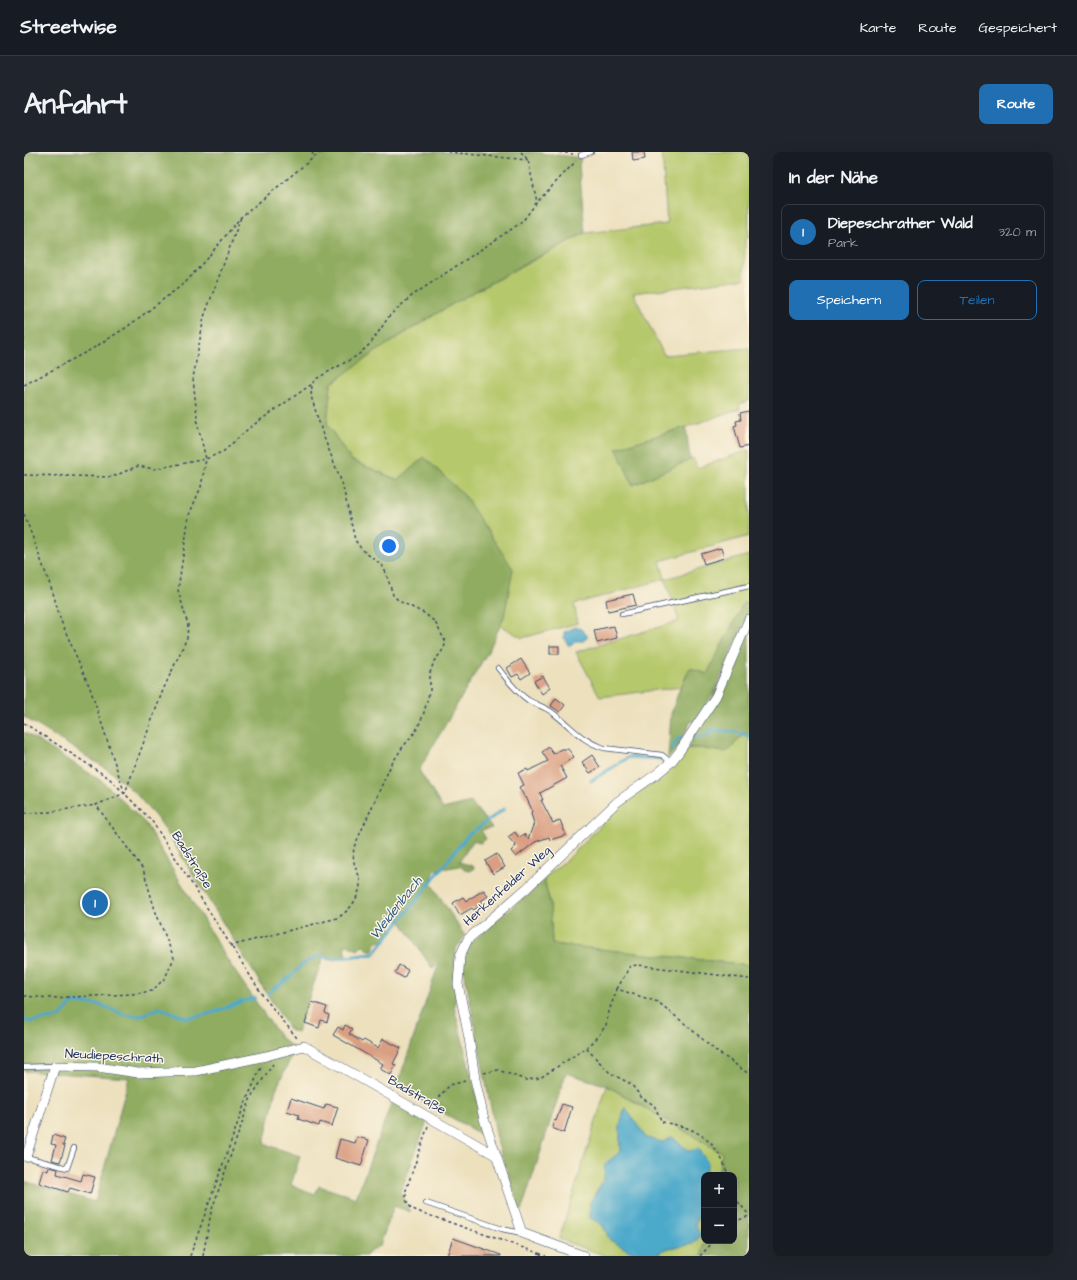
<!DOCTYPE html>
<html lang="de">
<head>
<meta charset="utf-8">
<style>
	:root { --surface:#171b24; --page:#20242c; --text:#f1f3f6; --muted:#9ea1a6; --line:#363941; --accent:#1f6fb2 }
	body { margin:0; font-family:"Architects Daughter",sans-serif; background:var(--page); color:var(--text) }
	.controls { position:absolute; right:12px; bottom:12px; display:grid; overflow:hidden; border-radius:8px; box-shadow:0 4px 16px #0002 }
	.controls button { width:36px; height:36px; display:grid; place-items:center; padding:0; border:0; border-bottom:1px solid var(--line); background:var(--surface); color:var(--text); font:20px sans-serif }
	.you { position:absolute; left:365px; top:394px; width:14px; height:14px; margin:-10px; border:3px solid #fff; border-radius:50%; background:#1a73e8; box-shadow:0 0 0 6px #1a73e833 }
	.badge { display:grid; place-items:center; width:26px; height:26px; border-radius:50%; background:var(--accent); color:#fff; font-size:13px; font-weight:700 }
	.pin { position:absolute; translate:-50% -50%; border:2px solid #fff; box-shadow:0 1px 4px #0006 }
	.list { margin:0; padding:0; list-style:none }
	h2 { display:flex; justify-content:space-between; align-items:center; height:52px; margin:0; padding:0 16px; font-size:17px }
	h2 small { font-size:13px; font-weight:400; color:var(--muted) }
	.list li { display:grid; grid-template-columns:26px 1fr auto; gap:12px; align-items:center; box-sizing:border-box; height:56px; margin:0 8px 8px; padding:0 8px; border:1px solid var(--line); border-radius:8px }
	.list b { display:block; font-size:15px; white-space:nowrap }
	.list p { margin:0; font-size:13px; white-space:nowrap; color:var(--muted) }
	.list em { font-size:13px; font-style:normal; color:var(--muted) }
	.actions { display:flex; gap:8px; padding:12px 16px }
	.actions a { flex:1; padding:9px 0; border:1px solid var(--accent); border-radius:8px; text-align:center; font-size:14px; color:var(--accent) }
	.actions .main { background:var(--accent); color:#fff }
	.map { position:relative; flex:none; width:725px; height:1104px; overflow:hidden; border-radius:8px }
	header { display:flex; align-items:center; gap:24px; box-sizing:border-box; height:56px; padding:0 20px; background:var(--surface); border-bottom:1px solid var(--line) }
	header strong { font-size:19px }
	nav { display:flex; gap:22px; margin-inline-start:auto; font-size:14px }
	.intro { display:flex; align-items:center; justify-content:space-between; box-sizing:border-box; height:96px; padding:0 24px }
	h1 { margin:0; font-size:28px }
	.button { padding:10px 18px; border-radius:8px; background:var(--accent); color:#fff; font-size:14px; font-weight:700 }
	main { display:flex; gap:24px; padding:0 24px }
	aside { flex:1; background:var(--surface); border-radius:8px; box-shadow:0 4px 16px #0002 }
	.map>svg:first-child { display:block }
</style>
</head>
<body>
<header>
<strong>Streetwise</strong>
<nav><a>Karte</a><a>Route</a><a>Gespeichert</a></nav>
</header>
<div class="intro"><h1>Anfahrt</h1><a class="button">Route</a></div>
<main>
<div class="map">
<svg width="725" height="1104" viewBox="0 0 725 1104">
	<rect width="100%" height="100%" fill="#fcf5e5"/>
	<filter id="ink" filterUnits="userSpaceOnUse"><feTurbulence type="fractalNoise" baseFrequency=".025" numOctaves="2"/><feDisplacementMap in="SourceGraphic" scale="8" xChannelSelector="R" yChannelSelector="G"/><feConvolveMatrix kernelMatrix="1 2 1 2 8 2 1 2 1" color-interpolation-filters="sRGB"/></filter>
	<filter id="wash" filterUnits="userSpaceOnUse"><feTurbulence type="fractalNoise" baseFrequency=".012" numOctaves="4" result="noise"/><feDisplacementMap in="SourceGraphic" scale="16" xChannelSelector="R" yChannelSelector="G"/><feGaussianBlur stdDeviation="0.9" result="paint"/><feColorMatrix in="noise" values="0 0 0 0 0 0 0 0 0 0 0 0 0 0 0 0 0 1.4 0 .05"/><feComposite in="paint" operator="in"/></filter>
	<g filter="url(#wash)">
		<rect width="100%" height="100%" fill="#ece0bd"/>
		<g fill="#b6c86c" stroke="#687c65">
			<polygon points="638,0 725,0 725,86 721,86 720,127 609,141 640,203 725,196 725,249 715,252 716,257 662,275 593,296 609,333 669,306 673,316 725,298 725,384 636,409 641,427 725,403 725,450 720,451 683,522 666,516 657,535 576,545 552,500 655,469 641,427 550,452 554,471 498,486 476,473 480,465 374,328 327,308 303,272 307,232 338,208 431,150 561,81 643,72"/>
			<path d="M 725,579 L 725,813 L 528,792 L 526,751 L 520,726 L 546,705 L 582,668 L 607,645 L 642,622 L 658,604 L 664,596 L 676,596 L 700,600 C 709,593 715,584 725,579 Z"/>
			<polygon points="583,934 699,1001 694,1023 680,1023 684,1010 665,999 648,985 639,990 622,986 601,955 596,974 596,1000 581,1012 580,1027 566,1050 586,1088 615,1104 582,1104 535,1087"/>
			<polygon points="680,1056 680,1089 681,1089 678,1104 629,1104 644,1096 669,1092 671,1072"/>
		</g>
		<g fill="#90ac60" stroke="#566e5f">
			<path d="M 0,0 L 510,0 L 557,6 L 555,13 L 561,81 C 473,126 386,172 307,232 L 303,272 L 327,308 L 374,328 L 400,305 L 439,342 L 489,417 L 480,465 L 466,496 L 395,618 L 419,657 L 447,650 L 468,676 L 457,678 L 462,687 L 456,691 L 449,689 L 435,710 L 449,714 L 450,716 L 447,719 L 441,718 L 436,714 L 411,718 L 406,730 L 441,784 L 436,791 L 432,796 L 430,823 L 432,841 L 430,855 L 463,986 L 373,934 L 415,811 L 408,816 L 376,768 L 374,768 L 363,771 L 368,778 C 364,785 360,790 352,790 L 348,800 L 338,793 L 334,798 L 322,792 L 321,795 L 323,805 L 311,808 L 300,802 L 273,881 L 266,878 L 248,850 L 137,671 L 113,643 L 89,621 L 0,565 Z"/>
			<polygon points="662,275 666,308 609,333 592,296"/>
			<polygon points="720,450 725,450 725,459 690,540 670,570 667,569 654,596 644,606 647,562 655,539 666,516 683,522"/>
			<polygon points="725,471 725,579 717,584 706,598 700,600 676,596 664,596"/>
			<polygon points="0,580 79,630 121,671 206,812 256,885 271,897 252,937 240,992 276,1004 267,1033 291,1042 295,1034 332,1046 368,949 403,969 377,1040 380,1048 387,1060 370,1054 356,1093 347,1099 342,1104 0,1104 0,1029 71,1050 105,926 0,919"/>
			<polygon points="520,728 526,751 528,792 725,813 725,1104 678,1104 681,1089 710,1089 710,1023 694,1023 698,1001 584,934 542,921 497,1060 474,992 438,808 444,793"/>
		</g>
		<g fill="#4ba9ca" stroke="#336c94">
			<polygon points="552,475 557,477 563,483 563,486 559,489 552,489 548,493 545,494 540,486 540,480"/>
			<polygon points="601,955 622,986 639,990 648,985 665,999 674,997 684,1010 679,1027 680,1056 671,1072 677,1083 669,1092 644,1096 629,1104 615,1104 586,1088 579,1073 566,1066 566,1050 580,1027 581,1012 596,1000 596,974"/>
		</g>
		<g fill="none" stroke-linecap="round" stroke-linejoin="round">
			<g stroke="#4ba9ca" stroke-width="3">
				<polyline points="671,584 677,585 684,584 686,581 686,577 695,579 707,579 725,584"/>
				<polyline points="648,598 651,590 657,585"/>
				<polyline points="567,629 605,605 637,607"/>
				<polyline points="244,841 266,825 280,811 296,803 304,807 350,802 444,683 480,657"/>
				<polyline points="0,867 5,870 36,865 49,851 77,853 101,863 115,864 136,856 163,866 188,861 219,849 231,846"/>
			</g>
		</g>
		<g id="blocks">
			<g fill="#da9f82">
				<polygon points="608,0 620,0 621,7 609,9"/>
				<polygon points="725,259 725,294 716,296 710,274 713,273 712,269 717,268 716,261"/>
				<polygon points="697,396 700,406 680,412 677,402"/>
				<polygon points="609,442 612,453 584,459 582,448"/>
				<polygon points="590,474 593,486 573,491 570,478"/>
				<rect x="526" y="494" width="9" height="8"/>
				<polygon points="497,507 506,521 497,527 494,522 488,525 483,516"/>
				<polygon points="519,524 526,536 518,542 510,529"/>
				<polygon points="532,546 541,553 536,560 527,554"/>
				<polygon points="525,595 529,602 537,597 544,597 550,605 536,614 543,626 516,641 519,648 517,648 529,671 536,668 542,683 526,688 525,685 511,690 492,705 487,699 492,694 484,685 491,680 495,686 500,682 504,687 510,671 507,662 508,658 502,645 501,646 495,635 500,633 494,621 503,617 504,619 524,609 518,600"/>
				<polygon points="568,603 576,615 566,621 558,610"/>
				<polygon points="473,702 481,715 469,722 461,709"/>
				<polygon points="460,738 464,744 457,749 459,752 450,758 448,756 436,763 429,751 439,745 442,749"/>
				<polygon points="375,813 384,818 380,826 371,821"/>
				<polygon points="288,850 303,855 301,861 305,863 303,870 297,868 295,876 281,871"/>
				<polygon points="321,873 328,877 325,882 338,890 340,888 354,896 359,887 377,896 369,912 372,913 367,923 356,917 359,912 309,883 314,875 319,878"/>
				<polygon points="267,946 300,957 302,952 314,955 308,974 296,970 295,974 274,967 275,963 263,959"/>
				<polygon points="538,952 548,955 540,981 528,976 530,968 532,969"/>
				<polygon points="29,983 41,987 39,993 41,994 36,1010 28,1008 32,993 27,992"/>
				<polygon points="333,985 345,988 337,1014 311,1006 316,987 331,991"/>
				<polygon points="25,1015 34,1017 33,1022 57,1029 59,1022 71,1025 66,1042 46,1036 44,1040 15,1031 19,1017 24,1019"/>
				<polygon points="429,1086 477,1103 477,1104 423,1104"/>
			</g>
		</g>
	</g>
	<g filter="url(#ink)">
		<use href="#blocks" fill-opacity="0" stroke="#3a4a6c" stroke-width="1"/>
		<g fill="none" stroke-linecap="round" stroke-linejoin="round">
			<defs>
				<g id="lane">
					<polyline points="557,3 567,0"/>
					<polyline points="598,462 725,434"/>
					<path d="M 474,516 C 483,527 492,540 504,548 C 512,553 522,555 529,561 C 548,575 557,589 580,596 L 638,603 L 647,610"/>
					<polyline points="0,915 31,914"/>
					<polyline points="2,1005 43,1016 50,996"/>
					<polyline points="402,1051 478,1077 498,1081"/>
				</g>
				<g id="street">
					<polyline points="2,1005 31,914 73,915 114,921 172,919 242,904 280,894 471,1003"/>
					<polyline points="560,1104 498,1081 460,967 451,927 445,886 434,832 436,804 444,787 452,780 503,736 593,650 634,621 647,610 655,600 692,544 725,467"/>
				</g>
			</defs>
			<use href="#lane" stroke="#3a4a6c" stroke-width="6"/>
			<use href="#street" stroke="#3a4a6c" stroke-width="10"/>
			<g stroke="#3a4a6c" stroke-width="1.5" stroke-dasharray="3 3" stroke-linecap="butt">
				<polyline points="288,0 290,5"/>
				<polyline points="424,0 504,8"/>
				<polyline points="497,0 504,8 513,50"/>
				<polyline points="535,0 549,2"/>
				<polyline points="0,233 68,197 103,175 162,130 184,105 217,65 290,5 298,0"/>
				<polyline points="0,323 88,325 114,314 130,317 182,307 200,299 225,276 288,232"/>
				<polyline points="0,362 29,441 37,469 66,536 100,639"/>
				<polyline points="0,571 85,626 128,669 239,844 273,886"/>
				<polyline points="0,661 25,660 72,653 101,641 139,538 163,486 164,473 154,438 165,363 177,335 182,307 174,274 169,226 180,165 217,65"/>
				<path d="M 206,794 L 313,766 C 326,759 337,744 336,728 C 336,724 333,720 332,717 C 329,709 329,703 330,695 L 367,613 L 378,596 L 392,579 L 399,564 L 406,538 L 406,521 L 410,509 L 417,501 L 422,491 L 411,470 L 400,461 L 375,449 L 369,443 L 362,421 L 358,413 L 338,398 L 331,388 L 318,331 L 299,283 L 287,244 L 288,232 L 292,227 L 334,203 L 347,191 L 366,163 L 389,143 L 498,70 L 513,50 L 552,9"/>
				<polyline points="593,837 606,814 614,813 725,827"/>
				<polyline points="0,844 27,846 108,842 128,839 141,826 150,806 131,758 119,717 72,653"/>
				<polyline points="562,896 575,883 582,873 585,859 593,837 634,850 660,871 691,898 725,922"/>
				<path d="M 460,921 L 474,918 L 502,928 L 516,926 L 562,896 L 586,921 L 607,932 L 618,946 L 630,953 L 638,970 C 648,972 659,974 668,978 C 687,987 698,1003 704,1023"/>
				<polyline points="407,955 410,950 426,933 441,929"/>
				<polyline points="404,974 382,1038 382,1048 387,1056 393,1059 517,1102"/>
				<polyline points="710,1045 725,1063"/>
				<polyline points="710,1070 725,1064"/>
				<polyline points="166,1104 219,956 237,915"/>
				<polyline points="179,1104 187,1060 227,945 249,912"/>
				<polyline points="517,1104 517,1102 522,1104"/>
				<polyline points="676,1104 690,1089"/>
			</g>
			<use href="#lane" stroke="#fff" stroke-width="4.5"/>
			<use href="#street" stroke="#fff" stroke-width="9"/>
		</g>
	</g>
	<g text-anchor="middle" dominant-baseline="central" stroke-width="3" stroke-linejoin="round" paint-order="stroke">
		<g font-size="13" fill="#1b2f5e" stroke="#fcf5e5">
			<text transform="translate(168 708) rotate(58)">Badstraße</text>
			<text transform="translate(483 734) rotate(-42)">Herkenfelder Weg</text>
			<text transform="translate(90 904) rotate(3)">Neudiepeschrath</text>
			<text transform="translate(393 943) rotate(30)">Badstraße</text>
		</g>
		<g font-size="14" font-style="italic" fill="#2c5a84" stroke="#fcf5e5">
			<text transform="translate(372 756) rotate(-52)">Weidenbach</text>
		</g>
	</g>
</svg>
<div class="controls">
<button>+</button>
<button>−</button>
</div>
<div class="you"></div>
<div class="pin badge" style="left:71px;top:751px">1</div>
</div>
<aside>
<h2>In der Nähe<small></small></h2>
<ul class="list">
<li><span class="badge">1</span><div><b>Diepeschrather Wald</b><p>Park</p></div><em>320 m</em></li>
</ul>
<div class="actions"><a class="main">Speichern</a><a>Teilen</a></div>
</aside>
</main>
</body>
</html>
